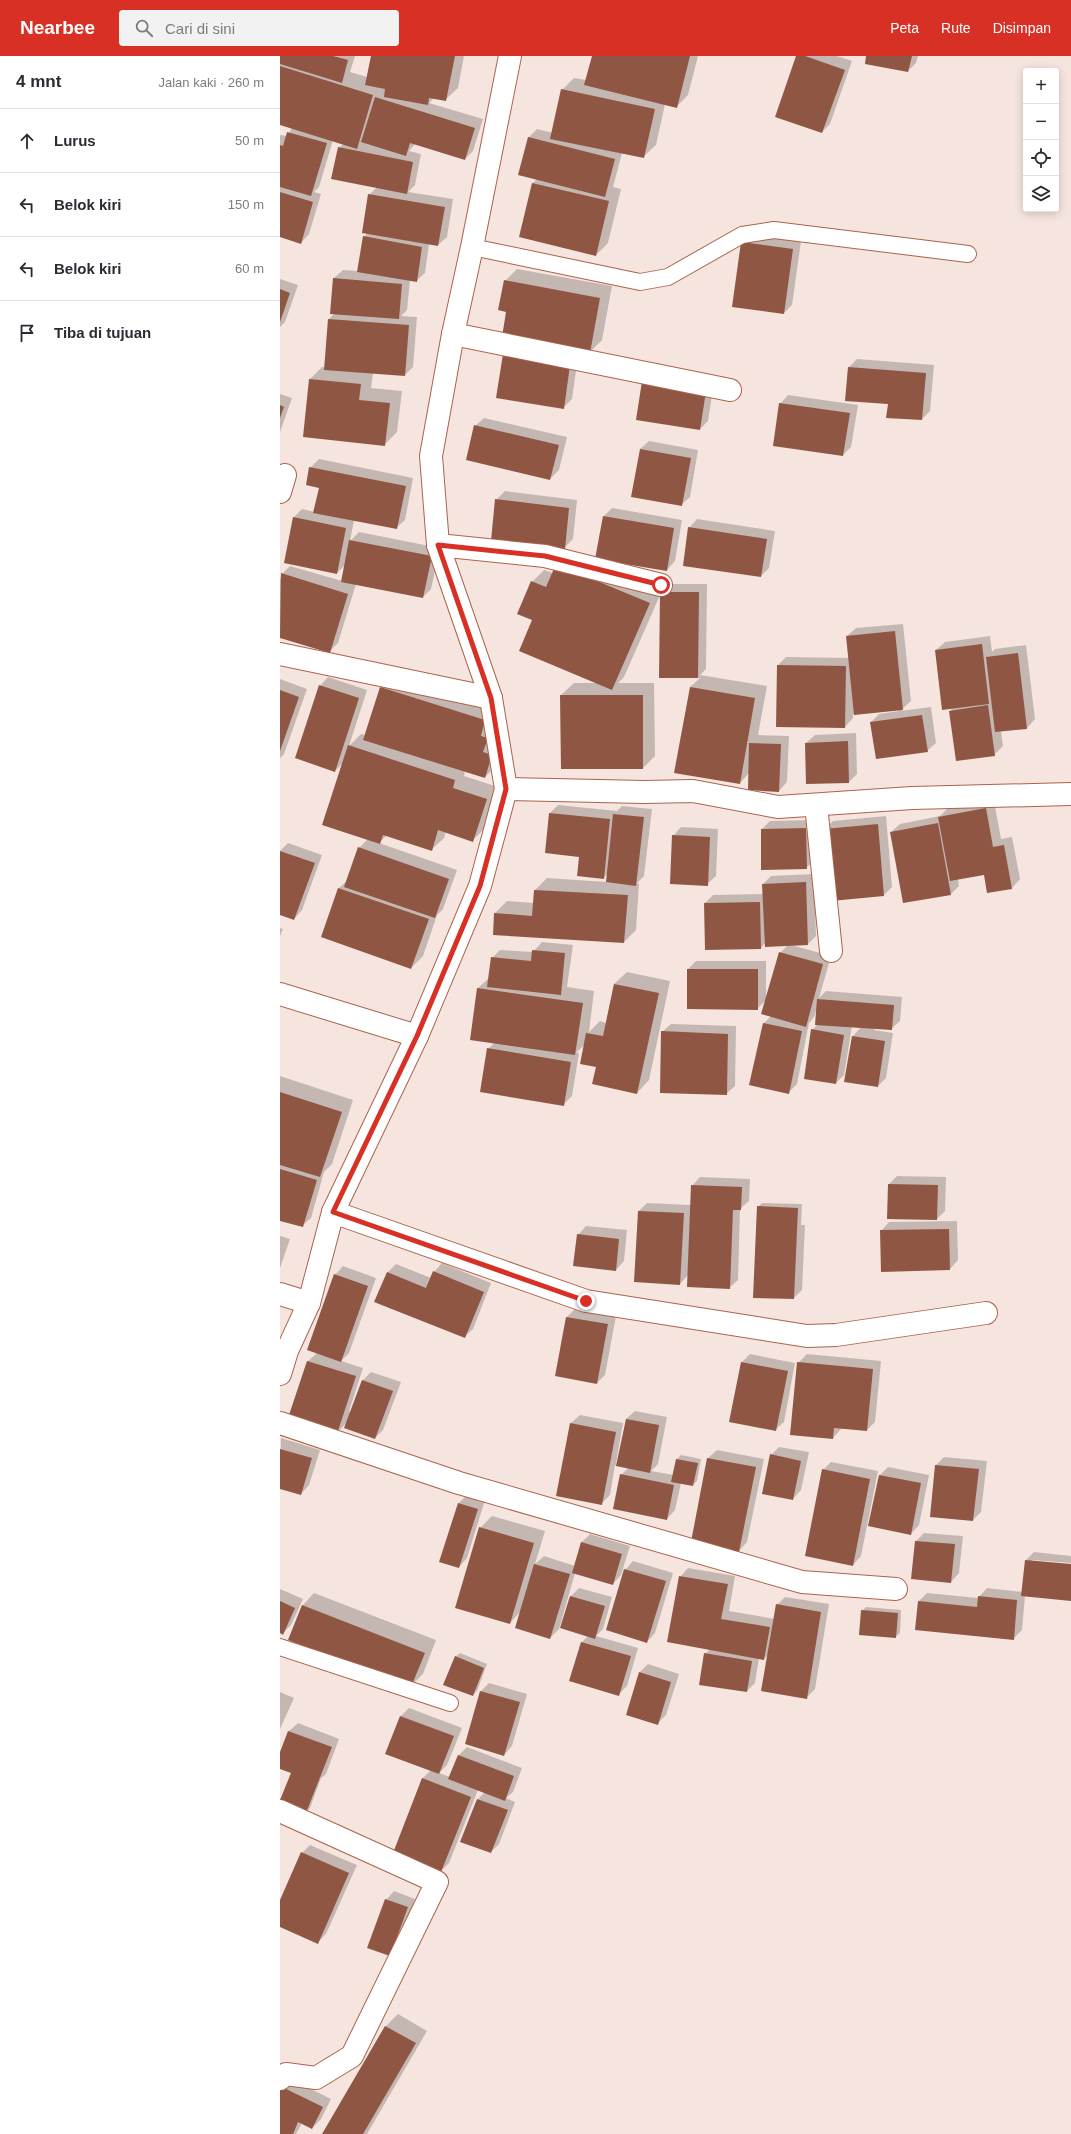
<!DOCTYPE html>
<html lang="id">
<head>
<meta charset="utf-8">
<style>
	:root { --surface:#fff; --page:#f2f2f3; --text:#2b2b33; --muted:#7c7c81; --line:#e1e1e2; --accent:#d93025 }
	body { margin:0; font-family:Arial,sans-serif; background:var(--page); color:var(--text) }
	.controls { position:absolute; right:12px; top:12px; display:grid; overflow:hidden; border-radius:4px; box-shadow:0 2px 10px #0003 }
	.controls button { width:36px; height:36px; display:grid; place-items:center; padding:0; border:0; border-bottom:1px solid var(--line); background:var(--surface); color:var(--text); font:20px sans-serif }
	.stop { position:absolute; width:12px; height:12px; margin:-9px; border:3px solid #d93025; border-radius:50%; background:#fff }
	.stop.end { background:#d93025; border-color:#fff; box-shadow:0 1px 4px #0008 }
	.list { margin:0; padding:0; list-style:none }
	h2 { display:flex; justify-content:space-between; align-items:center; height:52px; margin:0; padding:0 16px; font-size:17px }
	h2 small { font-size:13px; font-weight:400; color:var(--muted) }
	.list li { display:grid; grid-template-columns:26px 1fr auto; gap:12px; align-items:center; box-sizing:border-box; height:64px; padding:0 16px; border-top:1px solid var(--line) }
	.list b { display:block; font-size:15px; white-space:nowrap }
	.list em { font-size:13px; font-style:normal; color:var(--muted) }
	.icon { flex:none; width:22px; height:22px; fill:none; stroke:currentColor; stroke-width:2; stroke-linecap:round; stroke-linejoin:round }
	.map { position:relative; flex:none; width:791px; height:2078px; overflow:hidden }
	header { display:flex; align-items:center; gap:24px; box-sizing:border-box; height:56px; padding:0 20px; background:var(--accent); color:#fff }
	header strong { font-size:19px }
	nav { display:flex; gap:22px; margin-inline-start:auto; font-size:14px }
	.search { width:280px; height:36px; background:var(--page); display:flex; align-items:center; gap:10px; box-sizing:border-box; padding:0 14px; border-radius:4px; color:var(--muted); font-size:15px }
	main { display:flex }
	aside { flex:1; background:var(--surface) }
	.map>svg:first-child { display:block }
</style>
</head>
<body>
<header>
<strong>Nearbee</strong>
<div class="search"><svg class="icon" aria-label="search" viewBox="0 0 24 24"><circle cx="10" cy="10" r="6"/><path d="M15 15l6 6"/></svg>Cari di sini</div>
<nav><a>Peta</a><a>Rute</a><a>Disimpan</a></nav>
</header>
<main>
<aside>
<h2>4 mnt<small>Jalan kaki · 260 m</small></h2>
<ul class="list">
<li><svg class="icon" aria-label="ahead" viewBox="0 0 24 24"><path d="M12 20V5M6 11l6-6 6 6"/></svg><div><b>Lurus</b></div><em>50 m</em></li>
<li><svg class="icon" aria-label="left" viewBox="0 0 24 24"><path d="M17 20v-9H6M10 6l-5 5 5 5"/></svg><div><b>Belok kiri</b></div><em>150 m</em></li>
<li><svg class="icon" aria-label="left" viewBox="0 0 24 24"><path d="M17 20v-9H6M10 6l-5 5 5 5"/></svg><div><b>Belok kiri</b></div><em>60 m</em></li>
<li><svg class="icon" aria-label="arrive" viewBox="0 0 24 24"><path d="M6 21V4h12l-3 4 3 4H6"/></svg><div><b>Tiba di tujuan</b></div></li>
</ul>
</aside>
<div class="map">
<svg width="791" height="2078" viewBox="0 0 791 2078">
	<rect width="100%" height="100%" fill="#f6e5df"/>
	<g fill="#0003">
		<polygon points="0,0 75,0 70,16 87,21 92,0 184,0 178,32 165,44 154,42 149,47 203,63 193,95 185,103 135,88 129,95 141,98 135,129 128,136 173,143 167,181 158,189 149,188 145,217 136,225 130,224 127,254 121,260 137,261 133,311 125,319 93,317 91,332 122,335 117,376 105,388 30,323 42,311 46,311 49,263 55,257 54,222 63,214 78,215 84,181 88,177 89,139 97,131 59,92 63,88 53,84 39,131 34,136 41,138 29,178 21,187 0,180 0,79 7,80 12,72 0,68"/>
		<polygon points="313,0 418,0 408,39 396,51 385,48 376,89 363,101 342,97 333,131 341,133 328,187 316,199 240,181 253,127 257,123 248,82 257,73 273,77 282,34 294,22 306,24"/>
		<polygon points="517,0 557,0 572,5 550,68 542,76"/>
		<polygon points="587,0 638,0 636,7 628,15"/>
		<polygon points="470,178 521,185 512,249 504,257 462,187"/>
		<polygon points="237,213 332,230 322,284 310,296 227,255 225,225"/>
		<polygon points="0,223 18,229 5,266 0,271"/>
		<polygon points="224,299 298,301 292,343 283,352"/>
		<polygon points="577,303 654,309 650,355 642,363 609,347 569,311"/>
		<polygon points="371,317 434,327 428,365 420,373"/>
		<polygon points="0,338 12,342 0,376"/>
		<polygon points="508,339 578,349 571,391 563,399 500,348"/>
		<polygon points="204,362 287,381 279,414 270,423 195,370"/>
		<polygon points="369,385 418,394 410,441 401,449 360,393"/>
		<polygon points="39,403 133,422 125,464 116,472 74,464 70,485 79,476 160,492 151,533 143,541 76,528 58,587 50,595 0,580 0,523 2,518 10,510 62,525 66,508 57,517 14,461 22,453 35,456 40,431 30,412"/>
		<polygon points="225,435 297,444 293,483 284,492 216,444"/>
		<polygon points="332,452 402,464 395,505 387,514 324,460"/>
		<polygon points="417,463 495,475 489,512 481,520 409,472"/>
		<polygon points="264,514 273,517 389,528 427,528 426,613 420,619 487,630 478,679 509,680 507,726 499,735 469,717 460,727 410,631 420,622 380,621 381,537 344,621 338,627 374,627 375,700 363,712 281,639 294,627 318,627 253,563 252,526"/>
		<polygon points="623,568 631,645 620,655 651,651 656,687 647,695 591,666 599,658 619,655 619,653 573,658 573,662 565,671 498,609 506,601 570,602 567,580 576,572"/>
		<polygon points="710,580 712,596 715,593 746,589 755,663 747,672 721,675 723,690 714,699 670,655 674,651 656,594 665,586"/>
		<polygon points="113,620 217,652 217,709 205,721 185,715 184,720 218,731 205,772 193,784 166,775 164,782 151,794 107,779 99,787 177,814 163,853 157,859 143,900 131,912 42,881 59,832 68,824 79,792 88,783 64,706 55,715 40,630 48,621 87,634 69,690 81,678 86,679 101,632"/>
		<polygon points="0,623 27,633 4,698 0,702"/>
		<polygon points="576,677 577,718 569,726 527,727 526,687 535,679"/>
		<polygon points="714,745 721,783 732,781 740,823 732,832 705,818 678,823 679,830 671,838 611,776 620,768 660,760 667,753"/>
		<polygon points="278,749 337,755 342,750 372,753 364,820 357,827 359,828 356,874 344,886 214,878 215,857 227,845 254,847 255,834 267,822 327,826 328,818 323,822 300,800 266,796 270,757"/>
		<polygon points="606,760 612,831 604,839 545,773 553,765"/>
		<polygon points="534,764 535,804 526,812 482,773 490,765"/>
		<polygon points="401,771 438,773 436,820 427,828 393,780"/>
		<polygon points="8,787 42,799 22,854 14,863 0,858 0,795"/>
		<polygon points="534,818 536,880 528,888 511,889 551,900 539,942 546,935 622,941 620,965 611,973 594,972 594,974 613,977 606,1022 598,1030 573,980 581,971 572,970 564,1019 556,1027 532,974 538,968 536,955 534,961 529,967 517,1028 508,1037 484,967 491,960 500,897 508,889 485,887 481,892 425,847 433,839 483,838 483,828 491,820"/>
		<polygon points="0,872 3,873 0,880"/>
		<polygon points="262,886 293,889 287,931 314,935 309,976 320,965 326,967 334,928 347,916 390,925 369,1024 357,1037 317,1010 305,988 296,997 299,997 292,1040 284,1048 208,993 215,986 198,932 210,921 212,902 220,894 253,896"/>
		<polygon points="416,905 486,905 486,944 477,953 408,913"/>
		<polygon points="391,968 456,970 455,1030 446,1038 382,976"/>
		<polygon points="0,1020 73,1044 52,1108 44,1116 31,1162 22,1170 0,1164"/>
		<polygon points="617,1120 666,1121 665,1155 657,1163 608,1129"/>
		<polygon points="420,1121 470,1123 469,1145 460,1153 458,1224 449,1232 408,1219 400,1228 355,1225 359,1155 367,1147 411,1149 412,1130"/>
		<polygon points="482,1147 522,1148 521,1169 525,1169 522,1234 514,1242 478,1151"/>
		<polygon points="677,1165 678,1204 670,1213 601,1175 609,1166"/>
		<polygon points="306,1170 347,1174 344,1205 336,1214 298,1179"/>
		<polygon points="0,1180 10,1183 0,1212"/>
		<polygon points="162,1207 211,1227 193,1273 184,1281 96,1245 108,1216 116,1208 151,1222 154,1216"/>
		<polygon points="63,1210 96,1222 69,1297 61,1305 83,1312 69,1355 71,1356 83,1324 91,1316 121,1326 103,1374 95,1382 67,1366 57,1377 10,1362 28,1305 37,1297 55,1219"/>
		<polygon points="295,1253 336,1260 325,1319 317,1327 287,1261"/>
		<polygon points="470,1298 515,1307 504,1366 495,1374 462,1306"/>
		<polygon points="527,1298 601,1305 595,1366 587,1374 562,1372 553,1382 518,1307"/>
		<polygon points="355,1355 387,1361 378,1408 371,1415 394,1419 397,1403 401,1399 421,1403 417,1425 413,1429 401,1427 395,1454 387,1463 341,1419 348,1412 335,1409 330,1439 321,1448 291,1367 300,1359 343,1367 336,1407 338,1408 346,1363"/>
		<polygon points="1,1382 40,1394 29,1429 21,1438 0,1431"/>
		<polygon points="499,1391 529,1396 521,1434 513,1443 491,1399"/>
		<polygon points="437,1394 484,1403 467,1486 459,1495 428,1402"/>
		<polygon points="664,1401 707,1405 701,1456 693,1464 656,1409"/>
		<polygon points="551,1406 598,1415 581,1500 573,1509 543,1414"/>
		<polygon points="608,1411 649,1419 639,1469 631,1478 589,1470 600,1419"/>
		<polygon points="187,1439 205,1444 187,1502 179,1511 160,1505 179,1447"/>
		<polygon points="212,1460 265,1475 255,1508 264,1500 295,1510 302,1486 310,1478 350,1490 341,1519 333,1528 295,1517 279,1573 270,1582 241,1555 230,1567 200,1472"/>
		<polygon points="644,1477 683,1480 679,1517 671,1526 636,1485"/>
		<polygon points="754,1496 791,1500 791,1507 752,1504 752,1506 791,1509 791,1544 745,1540 742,1574 733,1583 639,1545 647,1537 698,1542 707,1532 743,1536 746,1504"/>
		<polygon points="353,1505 393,1517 375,1577 367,1586 345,1514"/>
		<polygon points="408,1512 455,1520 449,1555 495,1563 497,1549 505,1541 549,1548 535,1633 526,1642 488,1599 484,1603 479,1602 475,1627 467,1635 425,1598 430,1593 400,1521"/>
		<polygon points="299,1532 332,1541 323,1573 316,1580 358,1592 347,1630 339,1638 302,1586 308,1580 291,1540"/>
		<polygon points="0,1533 23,1543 11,1569 3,1577 0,1576"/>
		<polygon points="34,1537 156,1584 143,1618 131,1630 22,1550"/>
		<polygon points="586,1551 621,1554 620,1577 615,1581 582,1555"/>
		<polygon points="180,1597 207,1608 197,1635 193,1639 175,1601"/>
		<polygon points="368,1608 399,1618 386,1659 378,1667 359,1617"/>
		<polygon points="209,1627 247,1638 232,1690 224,1699 201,1635"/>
		<polygon points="0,1636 14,1642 0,1673"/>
		<polygon points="129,1652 182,1672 167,1709 159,1717 170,1721 179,1699 187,1691 242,1712 233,1736 226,1742 235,1746 219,1788 211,1796 182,1785 198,1743 205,1736 198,1734 169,1807 161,1815 114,1797 143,1722 151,1714 121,1660"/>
		<polygon points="18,1667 59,1683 46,1718 41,1722 30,1752 26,1756 12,1716 0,1712 0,1699 9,1675"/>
		<polygon points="30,1789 77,1809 46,1878 38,1886 0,1870 0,1847 22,1797"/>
		<polygon points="114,1835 135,1843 118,1890 109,1899 106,1844"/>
		<polygon points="118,1958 147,1975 87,2078 43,2078 106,1970"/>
		<polygon points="7,2021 51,2043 41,2063 32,2072 22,2067 16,2078 0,2078 0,2028"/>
	</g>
	<g fill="#8f5644">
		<polygon points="0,0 53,0 68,4 62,27 0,8"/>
		<polygon points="91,0 175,0 166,45 149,42 148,49 104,41 105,33 85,29"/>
		<polygon points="312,0 410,0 397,52 304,29"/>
		<polygon points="516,0 525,0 565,14 542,77 495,61"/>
		<polygon points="586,0 632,0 628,16 585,8"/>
		<polygon points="0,10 93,39 77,93 0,69"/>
		<polygon points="281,33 375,53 364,102 270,83"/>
		<polygon points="95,41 195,72 185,104 130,87 126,100 81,86"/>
		<polygon points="7,76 47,87 31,140 0,131 0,89 3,90"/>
		<polygon points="248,81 335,103 325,141 238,119"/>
		<polygon points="58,91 133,106 127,138 51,123"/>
		<polygon points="252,127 329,145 316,200 239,181"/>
		<polygon points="0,136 33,146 21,188 0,181"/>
		<polygon points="88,138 165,151 158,190 82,177"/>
		<polygon points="83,180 142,191 137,226 77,216"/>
		<polygon points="461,186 513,193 504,258 452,251"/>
		<polygon points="53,222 122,228 119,263 50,258"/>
		<polygon points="224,224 320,242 310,297 222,281 226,256 218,254"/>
		<polygon points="0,233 10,237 0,266"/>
		<polygon points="48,263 129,269 125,320 44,314"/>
		<polygon points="223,298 290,309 284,353 216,342"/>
		<polygon points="568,311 646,317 642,364 606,362 608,348 565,345"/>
		<polygon points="29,323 81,328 79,344 110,347 105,390 23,381"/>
		<polygon points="362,325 426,335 420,374 356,364"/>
		<polygon points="499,347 570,357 563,400 493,390"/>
		<polygon points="0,349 4,351 0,362"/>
		<polygon points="194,369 279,389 270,424 186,404"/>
		<polygon points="360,393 411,402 402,450 351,441"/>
		<polygon points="29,411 126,430 117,473 33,457 39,432 26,429"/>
		<polygon points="215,443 289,452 285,493 211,485"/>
		<polygon points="323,460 394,472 387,515 315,503"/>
		<polygon points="13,461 66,472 57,518 4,507"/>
		<polygon points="408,471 487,483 481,521 403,510"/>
		<polygon points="69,484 152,500 143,542 61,526"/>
		<polygon points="276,508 370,547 332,634 239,595 252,564 237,558 251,525 266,531"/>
		<polygon points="1,517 68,538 50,597 0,582"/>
		<polygon points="380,536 419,536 418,622 379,622"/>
		<polygon points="615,575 623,654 574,659 566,580"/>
		<polygon points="702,588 709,648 662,654 655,594"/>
		<polygon points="738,597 747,673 715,676 706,601"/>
		<polygon points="497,609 566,610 565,672 496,671"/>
		<polygon points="39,629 79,642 55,716 15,702"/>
		<polygon points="100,631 205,664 201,680 208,682 203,696 212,699 205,722 83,684"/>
		<polygon points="410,631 475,642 460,728 394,717"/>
		<polygon points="0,634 19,641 0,695"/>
		<polygon points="280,639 363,639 363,713 281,713"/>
		<polygon points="708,649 715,700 676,705 669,655"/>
		<polygon points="642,659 648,696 596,703 590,666"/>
		<polygon points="568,685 569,727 526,728 525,687"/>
		<polygon points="469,687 501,688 499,736 468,734"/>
		<polygon points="68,689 175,724 173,732 207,743 193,786 158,774 152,795 103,779 100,788 42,769"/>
		<polygon points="706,752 713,791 724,789 732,833 707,837 704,819 670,825 658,761"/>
		<polygon points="269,757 330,763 324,823 297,820 299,801 265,797"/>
		<polygon points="333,758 364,761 356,830 326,826"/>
		<polygon points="658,767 671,839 623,847 610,776"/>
		<polygon points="598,768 604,840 551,845 544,773"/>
		<polygon points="526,772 527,813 481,814 481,773"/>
		<polygon points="392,779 430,781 428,830 390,828"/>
		<polygon points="78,791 169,823 155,862 64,831"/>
		<polygon points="0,795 35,807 14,864 0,859"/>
		<polygon points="526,826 528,889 485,891 482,828"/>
		<polygon points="58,832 149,863 131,913 41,881"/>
		<polygon points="254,834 348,839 344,887 213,879 214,857 252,860"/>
		<polygon points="480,846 481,893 425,894 424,847"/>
		<polygon points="252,894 285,897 281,939 207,931 211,901 251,905"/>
		<polygon points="499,896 543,908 526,971 481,958"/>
		<polygon points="407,913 478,913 478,954 407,953"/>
		<polygon points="334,928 379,937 357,1038 312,1028 316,1011 300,1008 306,977 323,980"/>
		<polygon points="197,932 303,947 295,999 190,984"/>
		<polygon points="537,943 614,949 612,974 535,969"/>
		<polygon points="483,967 522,975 509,1038 469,1029"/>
		<polygon points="531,973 564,979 556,1028 524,1023"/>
		<polygon points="381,975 448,978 447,1039 380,1037"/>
		<polygon points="572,980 605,985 598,1031 564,1026"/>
		<polygon points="207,992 291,1006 284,1050 200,1036"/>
		<polygon points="0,1036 62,1056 40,1121 0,1109"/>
		<polygon points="0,1113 37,1124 23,1171 0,1165"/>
		<polygon points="608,1128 658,1129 657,1164 607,1163"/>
		<polygon points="411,1129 462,1131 461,1154 453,1154 450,1233 407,1231"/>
		<polygon points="477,1150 518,1152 514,1243 473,1242"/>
		<polygon points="358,1155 404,1157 400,1229 354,1226"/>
		<polygon points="669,1173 670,1214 601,1216 600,1174"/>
		<polygon points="297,1178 339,1183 336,1215 293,1210"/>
		<polygon points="153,1215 204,1236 185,1282 94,1246 107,1216 146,1232"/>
		<polygon points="54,1218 88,1230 61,1306 27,1294"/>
		<polygon points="286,1261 328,1268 317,1328 275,1320"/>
		<polygon points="27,1305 76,1320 57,1378 8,1362"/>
		<polygon points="461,1306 508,1315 496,1375 449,1366"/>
		<polygon points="517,1306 593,1313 587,1375 554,1372 553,1383 510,1379"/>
		<polygon points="82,1324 113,1335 95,1383 64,1372"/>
		<polygon points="346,1363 379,1369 370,1417 336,1410"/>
		<polygon points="290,1367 336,1376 322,1449 276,1440"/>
		<polygon points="0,1393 32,1402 21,1439 0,1433"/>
		<polygon points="490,1398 521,1405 513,1444 482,1438"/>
		<polygon points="427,1402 476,1411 459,1496 411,1486"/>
		<polygon points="396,1403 418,1407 413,1430 391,1426"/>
		<polygon points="655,1409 699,1413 693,1465 650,1461"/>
		<polygon points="542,1413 590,1423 573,1510 525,1500"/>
		<polygon points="340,1418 394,1429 387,1464 333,1453"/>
		<polygon points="599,1419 641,1427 631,1479 588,1470"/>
		<polygon points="178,1447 198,1453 179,1512 159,1506"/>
		<polygon points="199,1471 254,1487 230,1568 175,1552"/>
		<polygon points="635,1485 675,1488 671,1527 631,1523"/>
		<polygon points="301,1486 342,1498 333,1529 292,1517"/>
		<polygon points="745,1504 791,1508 791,1545 741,1540"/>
		<polygon points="254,1508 290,1518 270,1583 235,1572"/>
		<polygon points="344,1513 386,1525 367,1587 326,1574"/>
		<polygon points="399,1520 448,1528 441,1563 490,1571 484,1604 387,1586"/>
		<polygon points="290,1540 325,1550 315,1583 280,1572"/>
		<polygon points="698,1540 737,1544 734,1584 635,1574 638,1545 697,1551"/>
		<polygon points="0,1545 15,1552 3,1579 0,1577"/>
		<polygon points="496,1548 541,1556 527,1643 481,1635"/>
		<polygon points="22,1549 145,1597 131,1631 8,1584"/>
		<polygon points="581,1554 618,1557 616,1582 579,1579"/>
		<polygon points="301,1586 351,1600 339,1640 289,1625"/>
		<polygon points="424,1597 472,1605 467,1636 419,1629"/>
		<polygon points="175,1600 204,1612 193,1640 163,1629"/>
		<polygon points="359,1616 391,1626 378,1669 346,1659"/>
		<polygon points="200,1635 240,1646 224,1700 185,1688"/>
		<polygon points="120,1660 174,1680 159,1718 105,1698"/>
		<polygon points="8,1675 52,1691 26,1757 0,1744 11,1717 0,1713 0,1696"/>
		<polygon points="178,1699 234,1720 225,1745 168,1723"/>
		<polygon points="142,1722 191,1741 161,1816 113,1797"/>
		<polygon points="197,1743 228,1754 211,1797 180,1786"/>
		<polygon points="21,1796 69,1817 38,1888 0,1871 0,1844"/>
		<polygon points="105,1843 128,1851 110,1900 87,1892"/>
		<polygon points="105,1970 136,1987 83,2078 42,2078"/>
		<polygon points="0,2030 43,2051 32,2073 18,2066 13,2078 0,2078"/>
	</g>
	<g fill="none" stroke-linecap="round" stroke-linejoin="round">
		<defs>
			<g id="lane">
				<polyline points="192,191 360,226 388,221 462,179 494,174 688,198"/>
				<polyline points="0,1591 170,1647"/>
			</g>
			<g id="street">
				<polyline points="173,278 450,334"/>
				<polyline points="0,436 5,419"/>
				<polyline points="158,489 265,500 381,529"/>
				<polyline points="0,598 211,642"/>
				<polyline points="226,733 364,736 413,735 498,751 632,742 791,738"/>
				<polyline points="536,749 551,895"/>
				<polyline points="0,938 137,980"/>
				<polyline points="53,1156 306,1245 527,1280 556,1279 706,1257"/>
				<polyline points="0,1238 29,1247"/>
				<polyline points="0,1367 179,1427 522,1526 616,1533"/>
				<polyline points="0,1755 157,1826 72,2000 36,2022 6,2018 0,2023"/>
			</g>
			<polyline id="secondary" points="0,1318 7,1295 29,1247 53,1156 137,980 200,830 226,733 211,642 158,489 151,400 173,278 192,191 230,0"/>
		</defs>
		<use href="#lane" stroke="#ab634c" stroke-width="18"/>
		<use href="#street" stroke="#ab634c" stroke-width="24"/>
		<use href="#secondary" stroke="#ab634c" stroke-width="24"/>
		<use href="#lane" stroke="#fff" stroke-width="16"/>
		<use href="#street" stroke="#fff" stroke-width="22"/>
		<use href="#secondary" stroke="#fff" stroke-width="22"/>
	</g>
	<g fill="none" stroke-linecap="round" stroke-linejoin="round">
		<polyline stroke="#d93025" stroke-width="5" points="306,1245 53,1156 137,980 200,830 226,733 211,642 158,489 265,500 381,529"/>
	</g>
</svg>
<div class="controls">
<button>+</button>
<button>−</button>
<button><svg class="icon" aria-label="locate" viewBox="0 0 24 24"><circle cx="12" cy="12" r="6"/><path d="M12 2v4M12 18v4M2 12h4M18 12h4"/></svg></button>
<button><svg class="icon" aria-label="layers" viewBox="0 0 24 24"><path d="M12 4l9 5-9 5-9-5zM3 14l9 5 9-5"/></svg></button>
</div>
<div class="stop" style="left:381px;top:529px"></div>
<div class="stop end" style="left:306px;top:1245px"></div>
</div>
</main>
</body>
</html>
